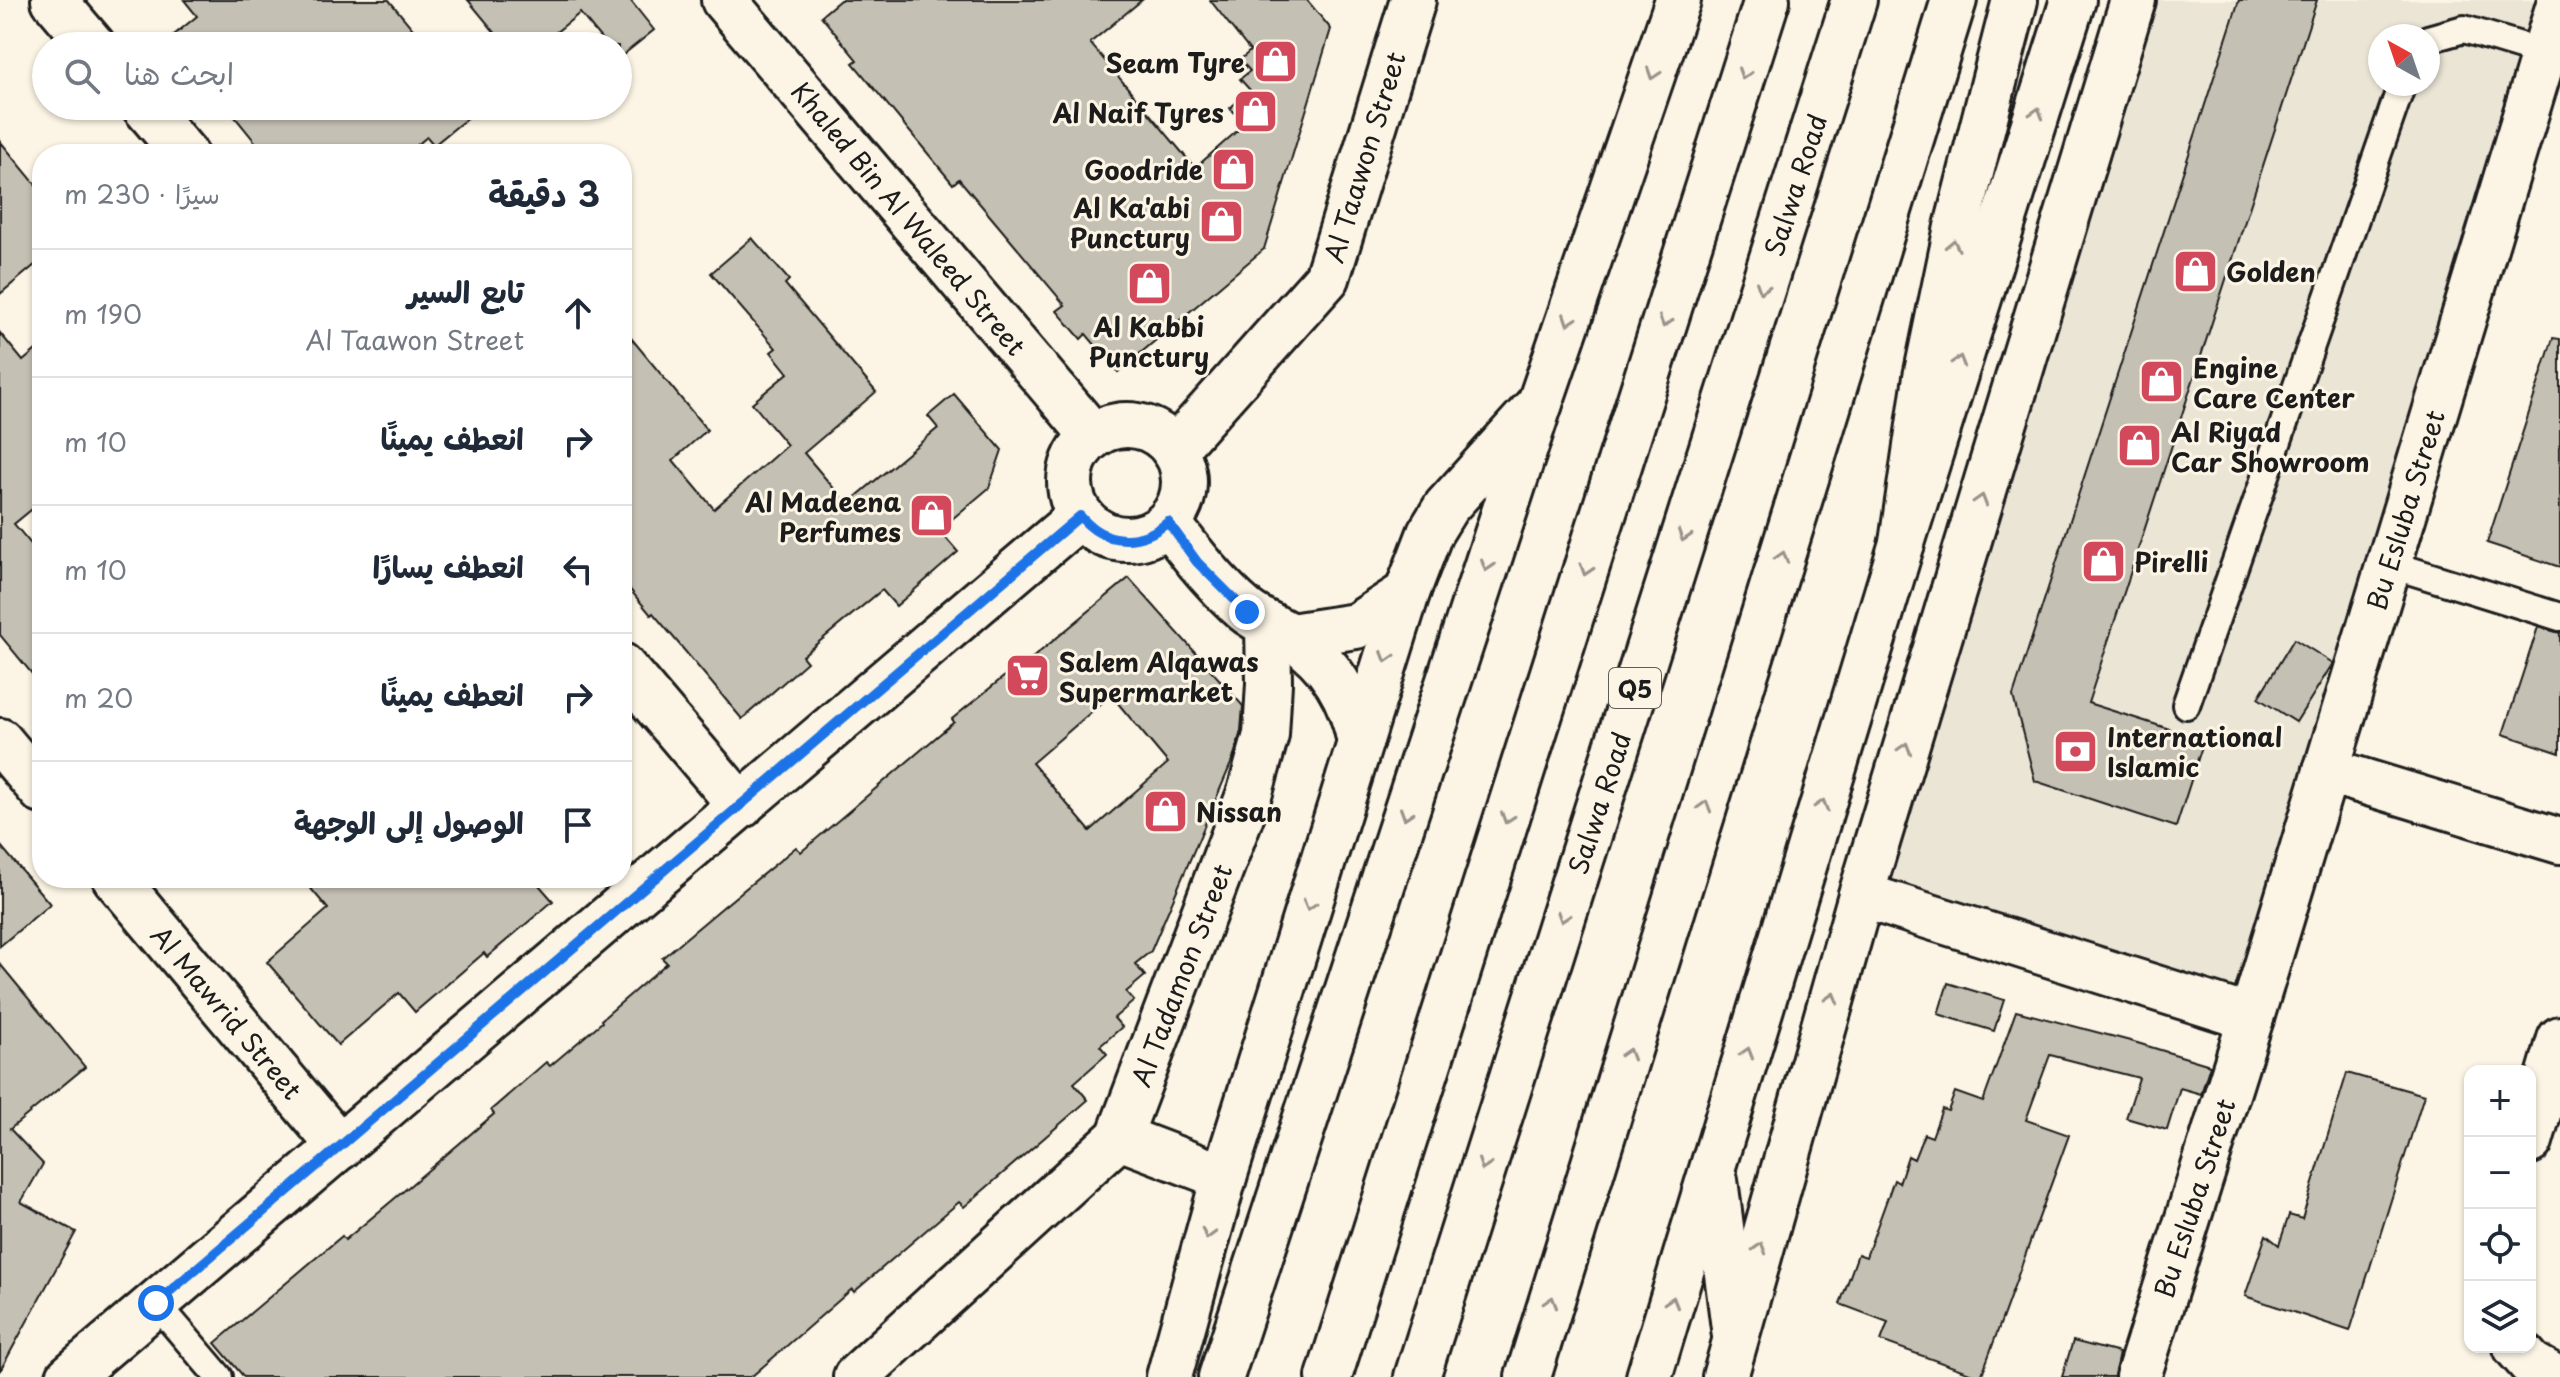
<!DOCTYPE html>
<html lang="ar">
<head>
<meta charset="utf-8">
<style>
	:root { --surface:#fff; --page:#f2f2f3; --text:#1f2937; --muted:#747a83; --line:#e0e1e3 }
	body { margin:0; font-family:"Playpen Sans","Playpen Sans Arabic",sans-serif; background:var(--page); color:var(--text); direction:rtl }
	.controls { position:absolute; right:24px; bottom:24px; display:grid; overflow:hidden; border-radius:16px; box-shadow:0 2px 6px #0004 }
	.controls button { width:72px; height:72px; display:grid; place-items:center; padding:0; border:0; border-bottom:2px solid var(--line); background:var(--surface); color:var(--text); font:40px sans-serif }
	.compass { position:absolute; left:2368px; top:24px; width:72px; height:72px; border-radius:50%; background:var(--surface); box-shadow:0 2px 6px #0004; rotate:320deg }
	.stop { position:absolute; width:24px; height:24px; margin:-18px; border:6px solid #1a73e8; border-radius:50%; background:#fff }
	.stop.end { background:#1a73e8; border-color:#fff; box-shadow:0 2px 8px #0008 }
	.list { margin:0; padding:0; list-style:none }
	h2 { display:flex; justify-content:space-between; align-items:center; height:104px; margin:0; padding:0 32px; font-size:34px }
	h2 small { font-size:26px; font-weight:400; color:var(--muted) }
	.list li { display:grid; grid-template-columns:52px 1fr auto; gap:24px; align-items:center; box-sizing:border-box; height:128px; padding:0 32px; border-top:2px solid var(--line) }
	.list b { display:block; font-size:30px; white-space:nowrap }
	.list p { margin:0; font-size:26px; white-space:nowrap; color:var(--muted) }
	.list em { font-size:26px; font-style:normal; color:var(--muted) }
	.icon { flex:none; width:44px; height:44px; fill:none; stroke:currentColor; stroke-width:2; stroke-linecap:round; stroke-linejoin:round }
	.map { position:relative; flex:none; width:2560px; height:1377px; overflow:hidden; direction:ltr }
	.search { position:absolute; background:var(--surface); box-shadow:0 2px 6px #0004; left:32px; top:32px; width:600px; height:88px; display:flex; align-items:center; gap:20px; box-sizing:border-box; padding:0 28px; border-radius:44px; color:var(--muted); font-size:30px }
	.panel { position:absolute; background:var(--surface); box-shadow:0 2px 6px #0004; left:32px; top:144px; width:600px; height:744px; border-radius:32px; direction:rtl }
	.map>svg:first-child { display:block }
</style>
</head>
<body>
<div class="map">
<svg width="2560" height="1377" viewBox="0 0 2560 1377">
	<rect width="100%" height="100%" fill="#fcf5e5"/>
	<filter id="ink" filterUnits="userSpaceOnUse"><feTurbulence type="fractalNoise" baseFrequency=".0125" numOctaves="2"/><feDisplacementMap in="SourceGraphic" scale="16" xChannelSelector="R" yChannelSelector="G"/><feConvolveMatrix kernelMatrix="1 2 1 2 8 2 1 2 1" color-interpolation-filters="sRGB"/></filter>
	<g filter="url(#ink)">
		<path fill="#ebe5d6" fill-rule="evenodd" d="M 2146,0 L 2543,0 L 2244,1004 L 1877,885 ZM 2380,36 L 2428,36 L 2428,84 L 2380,84 Z"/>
		<g fill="#c4c0b3" stroke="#1c1c1c" stroke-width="2" fill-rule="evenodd">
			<polygon points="184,0 389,0 417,34 402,46 175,46 169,39 197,16"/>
			<polygon points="468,0 630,0 654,30 618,59 618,46 607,46 580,13 539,46 506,46"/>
			<polygon points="840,0 1142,0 1090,43 1195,168 1245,124 1230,108 1250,90 1240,79 1250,71 1240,60 1250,51 1210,0 1307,0 1331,29 1264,249 1118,372 1086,334 1081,339 1057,311 1065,305 959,179 953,184 853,63 857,60 821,16"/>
			<polygon points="2239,0 2317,0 2088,703 2204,740 2176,827 2035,781 2013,696"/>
			<polygon points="226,106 482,106 434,145 427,137 406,154 265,154"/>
			<polygon points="0,141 42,192 42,259 0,294"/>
			<polygon points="752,238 789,280 785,284 876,392 804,453 847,504 938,428 928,416 954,394 1002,450 989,488 939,530 958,552 896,606 882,590 802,656 807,662 742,719 653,613 651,615 622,580 622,327 707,430 673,460 714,509 787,445 752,403 788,373 771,352 776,348 711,273"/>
			<polygon points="0,333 23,361 42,345 42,501 14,524 42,557 42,686 0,635"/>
			<polygon points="2553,338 2560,339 2560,567 2487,543"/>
			<path d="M 1129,578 L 1243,706 L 1241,731 L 1233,759 L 1151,951 L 1135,964 L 1145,976 L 1126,992 L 1134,1001 L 1114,1018 L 1122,1027 L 1100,1046 L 1107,1054 L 1074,1083 L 1088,1100 L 964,1207 L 959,1202 L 854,1292 L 852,1289 L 751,1377 L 244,1377 L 215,1343 L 342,1236 L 345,1240 L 406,1189 L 494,1114 L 491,1110 L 546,1062 L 550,1066 L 602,1022 L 601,1020 L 667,963 L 662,958 L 723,907 L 796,847 L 801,852 L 954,722 L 952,719 L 1011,671 L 1013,674 ZM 1111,695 L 1168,763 L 1090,831 L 1032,763 Z"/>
			<polygon points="2538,627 2560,633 2560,753 2503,734"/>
			<polygon points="2294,639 2333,663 2296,722 2258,698"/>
			<polygon points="0,845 50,904 0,946"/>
			<polygon points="302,878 533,878 553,901 487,957 484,953 415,1012 399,993 338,1045 267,962 328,909"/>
			<polygon points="0,964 85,1067 10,1129 43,1164 21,1202 76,1232 0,1371"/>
			<polygon points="1948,983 2004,1000 1994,1031 1938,1014"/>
			<polygon points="2016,1011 2134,1042 2210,1065 2201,1094 2180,1088 2167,1130 2126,1118 2139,1078 2050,1055 2026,1120 2069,1135 1981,1377 1881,1341 1888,1322 1840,1304 1858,1254 1866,1257 1894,1180 1899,1183 1908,1156 1914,1159 1924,1134 1932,1137 1942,1109 1948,1111 1955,1092 1983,1102"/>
			<polygon points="2347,1073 2424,1095 2350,1331 2245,1296 2266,1235 2279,1245 2289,1215 2302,1219"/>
			<polygon points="2073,1341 2119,1353 2114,1377 2062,1377"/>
		</g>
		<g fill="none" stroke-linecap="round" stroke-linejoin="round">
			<defs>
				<g id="lane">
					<polyline points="2428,39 2464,29 2544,53"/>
					<polyline points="2389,564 2560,617"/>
					<polyline points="2186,705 2402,84"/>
					<polyline points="156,1303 219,1377"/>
				</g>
				<g id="street">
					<polyline points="54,0 93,46"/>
					<polyline points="724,0 1093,436"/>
					<polyline points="144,106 185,154"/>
					<circle cx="1127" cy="482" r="57"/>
					<polyline points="1174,450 1327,278 1413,0"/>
					<path d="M 1168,522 C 1191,554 1215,584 1245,610 C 1259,622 1277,627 1292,637 C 1331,663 1351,697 1360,742"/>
					<polyline points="1291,636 1356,626 1407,593"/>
					<polyline points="622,666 741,806"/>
					<polyline points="0,741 42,791"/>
					<polyline points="2326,770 2560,841"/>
					<polyline points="115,878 340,1147"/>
					<polyline points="1861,895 2251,1018"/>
					<polyline points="1119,1137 1224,1177"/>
					<polyline points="2530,1141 2560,1039"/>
					<polyline points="2516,1347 2531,1364 2554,1377"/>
					<polyline points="69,1377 1080,516"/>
					<polyline points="856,1377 1119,1137 1250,792 1266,735 1269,683 1268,624"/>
					<polyline points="1169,1377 1224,1177 1407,593 1430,533 1446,507 1540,403"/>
					<polyline points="1725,1377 1861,895 2133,0"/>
					<polyline points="2138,1377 2251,1018 2560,1"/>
				</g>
				<g id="secondary">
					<polyline points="1715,1180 1735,1336"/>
					<polyline points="1221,1377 1540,403 1678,0"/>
					<polyline points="1649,1377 1902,543 2073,0"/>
				</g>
				<g id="highway">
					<polyline points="1902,543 1926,377 1957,227 2015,0"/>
					<polyline points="1329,1377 1767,0"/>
					<polyline points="1417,1377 1854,0"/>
					<polyline points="1528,1377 1954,0"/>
				</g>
			</defs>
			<use href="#lane" stroke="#1c1c1c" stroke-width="32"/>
			<use href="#street" stroke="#1c1c1c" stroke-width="50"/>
			<use href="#secondary" stroke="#1c1c1c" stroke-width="50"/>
			<use href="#highway" stroke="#1c1c1c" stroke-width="50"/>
			<use href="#lane" stroke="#fcf5e5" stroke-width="26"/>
			<use href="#street" stroke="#fcf5e5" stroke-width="44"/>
			<use href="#secondary" stroke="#fcf5e5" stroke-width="44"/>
			<use href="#highway" stroke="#fcf5e5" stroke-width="44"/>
		</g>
		<defs><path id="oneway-chevron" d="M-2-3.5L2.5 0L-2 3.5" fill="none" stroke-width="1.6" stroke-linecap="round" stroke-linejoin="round" transform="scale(2)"/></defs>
		<g stroke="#97938b">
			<use href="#oneway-chevron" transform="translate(1653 74) rotate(109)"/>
			<use href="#oneway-chevron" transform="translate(1744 74) rotate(108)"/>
			<use href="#oneway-chevron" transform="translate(2037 113) rotate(-73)"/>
			<use href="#oneway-chevron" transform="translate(1953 245) rotate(-78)"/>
			<use href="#oneway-chevron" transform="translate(1762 288) rotate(108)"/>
			<use href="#oneway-chevron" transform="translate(1569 320) rotate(109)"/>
			<use href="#oneway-chevron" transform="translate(1665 322) rotate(108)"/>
			<use href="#oneway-chevron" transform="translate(1959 361) rotate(-73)"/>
			<use href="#oneway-chevron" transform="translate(1981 500) rotate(-73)"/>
			<use href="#oneway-chevron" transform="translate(1684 536) rotate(108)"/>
			<use href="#oneway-chevron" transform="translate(1782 557) rotate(-73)"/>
			<use href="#oneway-chevron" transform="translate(1487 566) rotate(108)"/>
			<use href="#oneway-chevron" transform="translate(1586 570) rotate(108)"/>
			<use href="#oneway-chevron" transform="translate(1387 657) rotate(107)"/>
			<use href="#oneway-chevron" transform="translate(1905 748) rotate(-73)"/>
			<use href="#oneway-chevron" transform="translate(1822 805) rotate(-73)"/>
			<use href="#oneway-chevron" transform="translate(1705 806) rotate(-73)"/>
			<use href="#oneway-chevron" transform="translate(1406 814) rotate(108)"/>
			<use href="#oneway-chevron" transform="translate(1507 818) rotate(108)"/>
			<use href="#oneway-chevron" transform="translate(1309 905) rotate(107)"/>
			<use href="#oneway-chevron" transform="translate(1563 917) rotate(108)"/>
			<use href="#oneway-chevron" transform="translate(1832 998) rotate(-74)"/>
			<use href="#oneway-chevron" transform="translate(1747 1053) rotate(-73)"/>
			<use href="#oneway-chevron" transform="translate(1628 1054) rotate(-73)"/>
			<use href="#oneway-chevron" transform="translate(1484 1165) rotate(108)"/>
			<use href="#oneway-chevron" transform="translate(1208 1234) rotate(105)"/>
			<use href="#oneway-chevron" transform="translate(1760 1248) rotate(-74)"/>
			<use href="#oneway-chevron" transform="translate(1551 1302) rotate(-73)"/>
			<use href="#oneway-chevron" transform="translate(1672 1302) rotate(-73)"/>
		</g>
	</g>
	<g fill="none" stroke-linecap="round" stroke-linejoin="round" filter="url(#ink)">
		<path stroke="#1a73e8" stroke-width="10" d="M 156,1303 L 1080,516 C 1104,545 1140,546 1168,522 L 1197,562 L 1247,612"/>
	</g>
	<defs>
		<symbol id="shop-square" viewBox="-11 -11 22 22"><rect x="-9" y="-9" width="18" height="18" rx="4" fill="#d1495b" stroke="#fcf5e5"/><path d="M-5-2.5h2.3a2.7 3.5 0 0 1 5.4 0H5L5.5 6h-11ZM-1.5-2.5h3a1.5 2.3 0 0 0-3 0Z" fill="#fff"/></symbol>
		<symbol id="supermarket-square" viewBox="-11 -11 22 22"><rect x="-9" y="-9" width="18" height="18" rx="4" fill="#d1495b" stroke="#fcf5e5"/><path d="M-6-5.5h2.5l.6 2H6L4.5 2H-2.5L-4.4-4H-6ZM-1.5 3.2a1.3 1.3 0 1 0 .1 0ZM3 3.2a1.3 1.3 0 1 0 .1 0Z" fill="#fff"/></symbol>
		<symbol id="bank-square" viewBox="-11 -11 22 22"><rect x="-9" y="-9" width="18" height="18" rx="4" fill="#d1495b" stroke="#fcf5e5"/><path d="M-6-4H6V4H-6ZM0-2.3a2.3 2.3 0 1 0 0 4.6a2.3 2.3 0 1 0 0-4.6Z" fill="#fff"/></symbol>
	</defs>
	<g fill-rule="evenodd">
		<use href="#shop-square" x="1250" y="36" width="51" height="51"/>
		<use href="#shop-square" x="1230" y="86" width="51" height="51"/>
		<use href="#shop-square" x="1208" y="144" width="51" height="51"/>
		<use href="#shop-square" x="1196" y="196" width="51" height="51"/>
		<use href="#shop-square" x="2170" y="246" width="51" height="51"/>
		<use href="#shop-square" x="1124" y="258" width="51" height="51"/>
		<use href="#shop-square" x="2136" y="356" width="51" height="51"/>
		<use href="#shop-square" x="2114" y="420" width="51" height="51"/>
		<use href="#shop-square" x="906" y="490" width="51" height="51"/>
		<use href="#shop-square" x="2078" y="536" width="51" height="51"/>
		<use href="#supermarket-square" x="1002" y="650" width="51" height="51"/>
		<use href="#bank-square" x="2050" y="726" width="51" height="51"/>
		<use href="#shop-square" x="1140" y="786" width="51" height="51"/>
	</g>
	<g text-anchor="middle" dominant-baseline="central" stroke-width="6" stroke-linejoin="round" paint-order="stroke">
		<rect fill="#fcf5e5" stroke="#5f5d58" stroke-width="2" x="1609" y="668" width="52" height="40" rx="6"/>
		<g font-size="24" font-weight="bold" fill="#1c1c1c">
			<text x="1635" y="688">Q5</text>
		</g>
		<g font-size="26" font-weight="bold" fill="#1c1c1c" stroke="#fcf5e5" text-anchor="start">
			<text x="1245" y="62" text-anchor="end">Seam Tyre</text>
			<text x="1224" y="112" text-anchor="end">Al Naif Tyres</text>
			<text x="1203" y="169" text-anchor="end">Goodride</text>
			<text x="1190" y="207" text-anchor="end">Al Ka'abi<tspan x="1190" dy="30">Punctury</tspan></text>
			<text x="2226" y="271">Golden</text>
			<text x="1149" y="326" text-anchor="middle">Al Kabbi<tspan x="1149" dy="30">Punctury</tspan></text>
			<text x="2193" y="367">Engine<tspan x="2193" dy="30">Care Center</tspan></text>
			<text x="2171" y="431">Al Riyad<tspan x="2171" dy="30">Car Showroom</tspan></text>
			<text x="901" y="501" text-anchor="end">Al Madeena<tspan x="901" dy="30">Perfumes</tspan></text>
			<text x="2134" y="561">Pirelli</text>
			<text x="1059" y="661">Salem Alqawas<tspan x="1059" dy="30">Supermarket</tspan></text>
			<text x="2107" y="736">International<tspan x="2107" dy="30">Islamic</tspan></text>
			<text x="1196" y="811">Nissan</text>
		</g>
		<g font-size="26" fill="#1c1c1c" stroke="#fcf5e5">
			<text transform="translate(1364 157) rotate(-73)">Al Taawon Street</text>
			<text transform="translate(1795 185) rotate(-72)">Salwa Road</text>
			<text transform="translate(909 218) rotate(50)">Khaled Bin Al Waleed Street</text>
			<text transform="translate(2405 510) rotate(-73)">Bu Esluba Street</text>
			<text transform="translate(1599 803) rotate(-72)">Salwa Road</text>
			<text transform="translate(1181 975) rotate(-69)">Al Tadamon Street</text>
			<text transform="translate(227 1012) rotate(50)">Al Mawrid Street</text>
			<text transform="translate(2194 1198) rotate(-72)">Bu Esluba Street</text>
		</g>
	</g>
</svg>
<div class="controls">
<button>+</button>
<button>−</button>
<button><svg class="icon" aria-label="locate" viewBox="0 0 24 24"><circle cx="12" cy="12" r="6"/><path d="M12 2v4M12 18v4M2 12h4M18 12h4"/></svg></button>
<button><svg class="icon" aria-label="layers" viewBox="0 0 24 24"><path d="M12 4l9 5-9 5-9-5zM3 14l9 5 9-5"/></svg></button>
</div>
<svg class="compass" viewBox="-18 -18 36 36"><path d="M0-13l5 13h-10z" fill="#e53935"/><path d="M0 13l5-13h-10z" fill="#747a83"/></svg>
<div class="stop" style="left:156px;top:1303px"></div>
<div class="stop end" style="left:1247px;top:612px"></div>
<div class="search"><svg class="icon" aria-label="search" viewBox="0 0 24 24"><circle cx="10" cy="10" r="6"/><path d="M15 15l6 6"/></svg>ابحث هنا</div>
<section class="panel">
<h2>3 دقيقة<small>سيرًا · 230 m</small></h2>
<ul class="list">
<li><svg class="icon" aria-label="ahead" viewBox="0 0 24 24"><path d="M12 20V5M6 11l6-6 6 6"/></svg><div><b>تابع السير</b><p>Al Taawon Street</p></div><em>190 m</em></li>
<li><svg class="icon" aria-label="right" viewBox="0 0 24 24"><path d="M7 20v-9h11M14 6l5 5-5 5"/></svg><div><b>انعطف يمينًا</b></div><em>10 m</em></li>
<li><svg class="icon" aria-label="left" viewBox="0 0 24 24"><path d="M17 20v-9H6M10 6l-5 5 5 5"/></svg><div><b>انعطف يسارًا</b></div><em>10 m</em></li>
<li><svg class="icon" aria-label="right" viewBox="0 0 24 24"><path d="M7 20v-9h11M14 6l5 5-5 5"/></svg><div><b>انعطف يمينًا</b></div><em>20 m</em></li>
<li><svg class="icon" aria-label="arrive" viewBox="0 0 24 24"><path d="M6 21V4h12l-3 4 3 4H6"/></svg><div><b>الوصول إلى الوجهة</b></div></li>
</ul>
</section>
</div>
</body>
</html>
